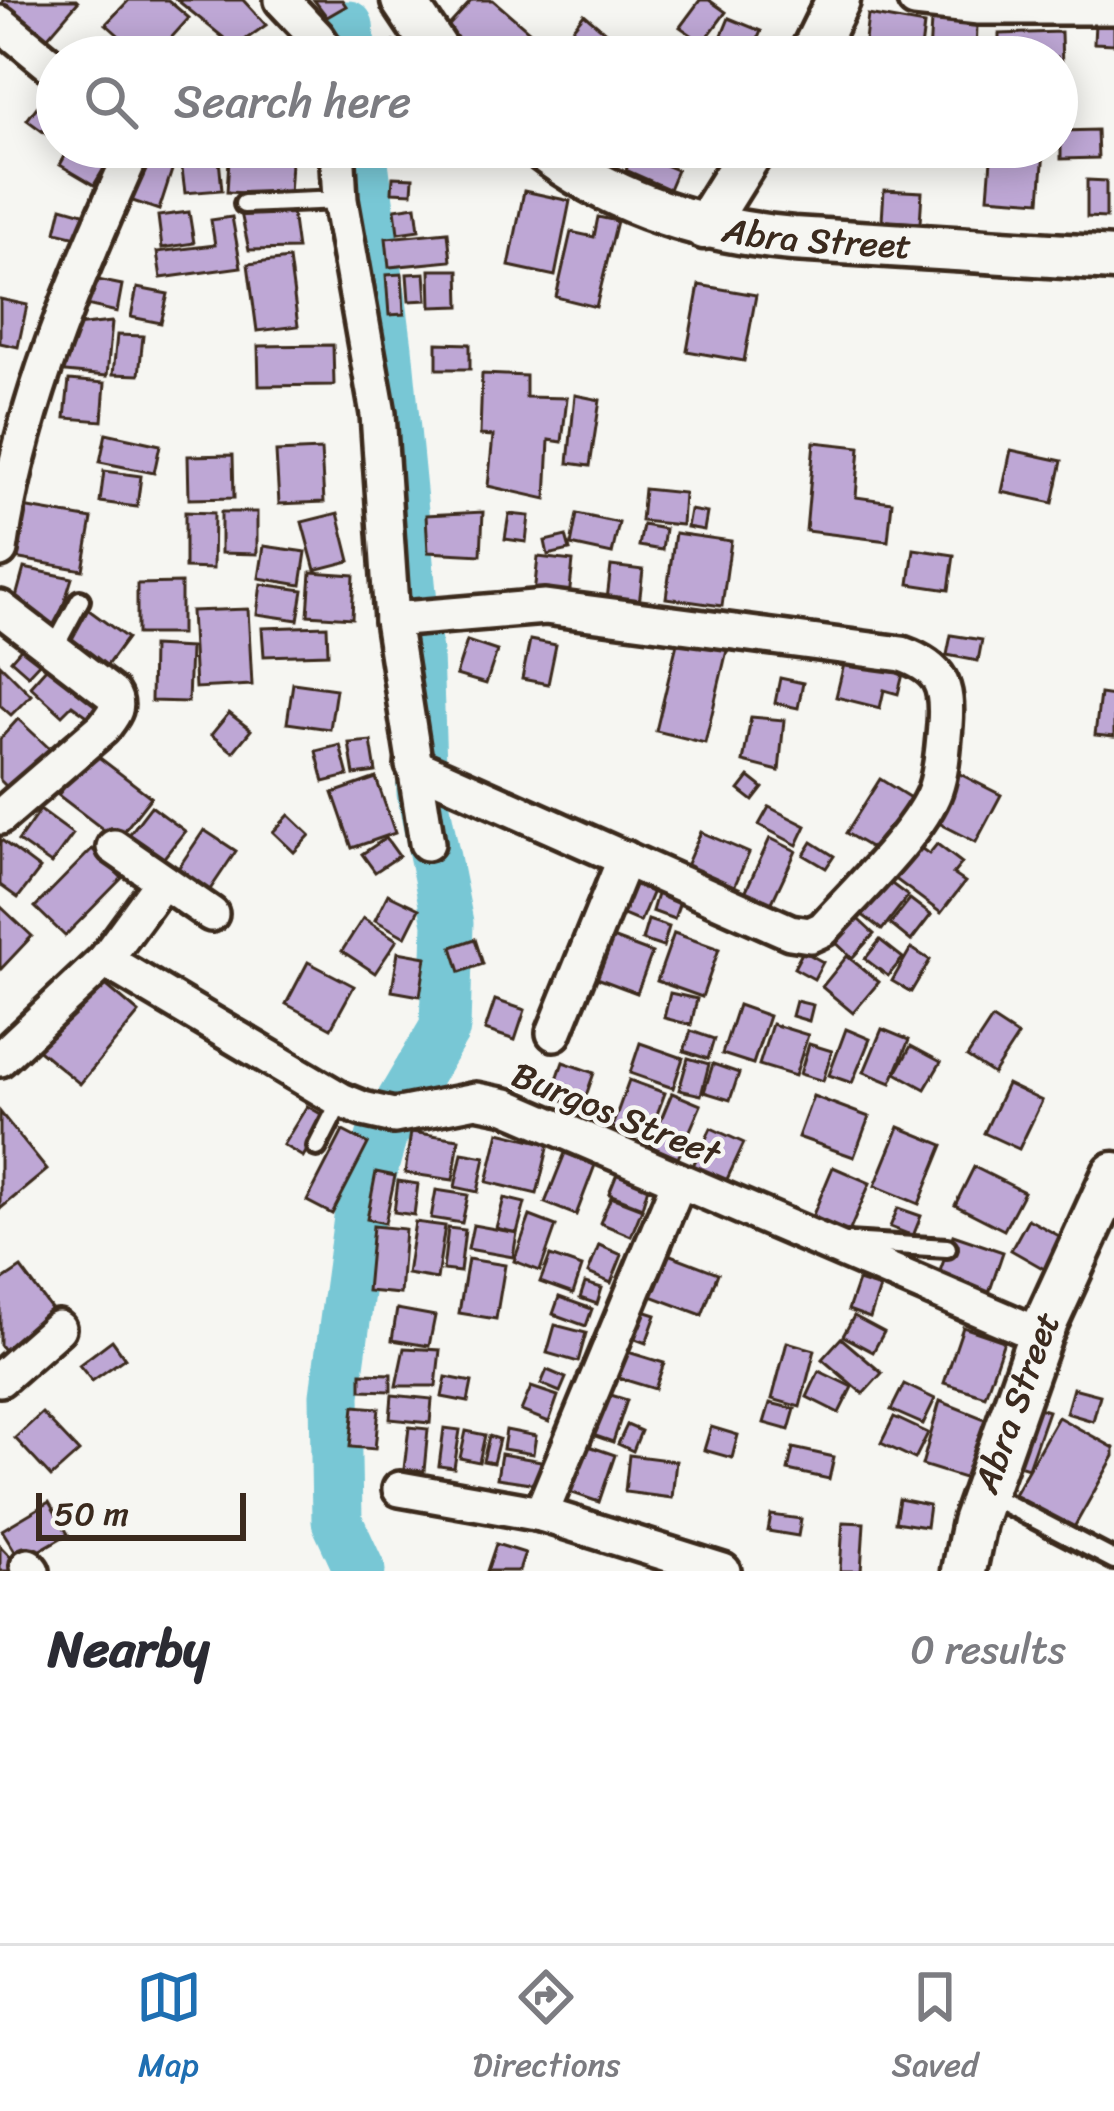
<!DOCTYPE html>
<html lang="en">
<head>
<meta charset="utf-8">
<style>
	:root { --surface:#fff; --page:#f2f2f3; --text:#2b2b33; --muted:#7c7c81; --line:#e1e1e2; --accent:#1f6fb2 }
	body { margin:0; font-family:Sriracha,sans-serif; background:var(--page); color:var(--text) }
	.scale { position:absolute; left:36px; bottom:30px; width:210px; box-sizing:border-box; padding-left:12px; border:6px solid #3b2a1e; border-top:0; font-size:33px; line-height:42px; white-space:nowrap; color:#3b2a1e; -webkit-text-stroke:9px #f6f6f2; paint-order:stroke }
	.list { margin:0; padding:0; list-style:none }
	h2 { display:flex; justify-content:space-between; align-items:center; height:156px; margin:0; padding:0 48px; font-size:51px }
	h2 small { font-size:39px; font-weight:400; color:var(--muted) }
	.icon { flex:none; width:66px; height:66px; fill:none; stroke:currentColor; stroke-width:2; stroke-linecap:round; stroke-linejoin:round }
	.map { position:relative; flex:none; width:1114px; height:1571px; overflow:hidden }
	.search { position:absolute; background:var(--surface); box-shadow:0 6px 30px #0003; left:36px; right:36px; top:36px; height:132px; display:flex; align-items:center; gap:30px; box-sizing:border-box; padding:0 42px; border-radius:66px; color:var(--muted); font-size:45px }
	.sheet { height:372px; background:var(--surface) }
	nav { display:flex; justify-content:space-around; align-items:center; box-sizing:border-box; height:168px; border-top:3px solid var(--line); background:var(--surface); font-size:33px; color:var(--muted) }
	nav a { display:grid; justify-items:center; gap:6px }
	nav .on { color:var(--accent) }
	.map>svg:first-child { display:block }
</style>
</head>
<body>
<div class="map">
<svg width="1114" height="1571" viewBox="0 0 1114 1571">
	<rect width="100%" height="100%" fill="#f6f6f2"/>
	<filter id="ink" filterUnits="userSpaceOnUse"><feTurbulence type="fractalNoise" baseFrequency=".00833" numOctaves="2"/><feDisplacementMap in="SourceGraphic" scale="24" xChannelSelector="R" yChannelSelector="G"/><feConvolveMatrix kernelMatrix="1 2 1 2 8 2 1 2 1" color-interpolation-filters="sRGB"/></filter>
	<g filter="url(#ink)">
		<g fill="none" stroke-linecap="round" stroke-linejoin="round">
			<g stroke="#78c7d5" stroke-width="51">
				<polyline points="348,26 351,57"/>
				<polyline points="360,1571 337,1521 335,1395 359,1218 382,1135 445,1028 448,923 422,793 417,654 387,348 361,147"/>
			</g>
		</g>
		<g fill="#bea7d5" stroke="#3b2a1e" stroke-width="3">
			<polygon points="3,0 76,0 78,2 42,44 0,10"/>
			<polygon points="129,0 168,0 189,18 154,57 143,57 106,24"/>
			<polygon points="177,0 243,0 266,25 235,47"/>
			<polygon points="314,0 342,0 346,6 327,17"/>
			<polygon points="472,0 493,0 559,57 451,57 434,42"/>
			<polygon points="700,0 709,0 726,12 703,43 680,27"/>
			<polygon points="584,14 621,45 611,57 599,57 569,33"/>
			<polygon points="868,15 924,25 920,57 863,57"/>
			<polygon points="729,18 761,31 750,57 713,57"/>
			<polygon points="931,21 977,24 976,57 929,57"/>
			<polygon points="1095,23 1114,24 1114,44 1094,43"/>
			<polygon points="1061,32 1063,108 1057,108 1057,57 999,57 999,34"/>
			<polygon points="826,34 862,46 859,57 818,57"/>
			<polygon points="221,41 229,57 191,57"/>
			<polygon points="277,41 287,57 250,57"/>
			<polygon points="394,42 400,57 361,57"/>
			<polygon points="51,88 57,92 57,142 27,120"/>
			<polygon points="1097,130 1098,158 1061,159 1061,131"/>
			<polygon points="70,147 117,147 94,185 60,165"/>
			<polygon points="577,147 625,147 614,167"/>
			<polygon points="954,147 982,147 981,160 953,157"/>
			<polygon points="992,147 1044,151 1040,201 988,197"/>
			<polygon points="218,149 222,190 185,193 180,153"/>
			<polygon points="634,152 677,170 669,189 626,170"/>
			<polygon points="137,159 172,170 159,210 124,198"/>
			<polygon points="229,159 291,162 289,195 227,192"/>
			<polygon points="393,177 413,178 412,193 392,192"/>
			<polygon points="1087,180 1106,181 1106,218 1087,217"/>
			<polygon points="884,190 922,192 920,223 882,221"/>
			<polygon points="524,191 570,201 555,276 509,266"/>
			<polygon points="291,205 297,249 249,250 240,208"/>
			<polygon points="416,206 419,230 398,233 395,209"/>
			<polygon points="62,207 87,214 81,238 56,232"/>
			<polygon points="189,212 194,243 162,248 158,216"/>
			<polygon points="232,217 241,267 161,278 157,252 215,245 211,220"/>
			<polygon points="598,217 617,221 596,307 556,297 571,232 594,237"/>
			<polygon points="448,232 451,261 389,267 386,238"/>
			<polygon points="289,259 298,326 257,331 248,264"/>
			<polygon points="430,270 459,270 460,306 431,307"/>
			<polygon points="425,273 427,300 409,301 407,274"/>
			<polygon points="402,274 404,314 389,315 386,275"/>
			<polygon points="83,277 122,285 117,312 78,303"/>
			<polygon points="699,285 756,295 744,361 687,351"/>
			<polygon points="137,288 168,294 161,323 131,317"/>
			<polygon points="0,299 27,305 18,347 0,343"/>
			<polygon points="112,322 107,376 55,371 66,327"/>
			<polygon points="117,335 143,336 139,375 113,374"/>
			<polygon points="437,343 470,344 470,369 437,369"/>
			<polygon points="333,345 334,385 259,386 258,346"/>
			<polygon points="482,374 526,376 526,397 567,398 562,442 549,440 546,499 488,486 493,436 480,435"/>
			<polygon points="69,380 105,383 102,421 65,418"/>
			<polygon points="575,395 600,400 590,466 568,463"/>
			<polygon points="106,433 160,445 154,473 100,462"/>
			<polygon points="814,442 860,447 856,497 892,502 888,541 806,531"/>
			<polygon points="321,450 324,502 279,504 276,452"/>
			<polygon points="1011,450 1062,461 1053,503 1002,492"/>
			<polygon points="233,455 234,498 189,499 188,456"/>
			<polygon points="104,471 141,476 137,507 100,502"/>
			<polygon points="644,489 684,493 682,525 641,521"/>
			<polygon points="11,505 92,519 83,570 3,556"/>
			<polygon points="690,510 707,513 704,530 687,527"/>
			<polygon points="185,512 214,513 213,569 185,568"/>
			<polygon points="221,512 257,512 257,554 221,553"/>
			<polygon points="483,512 481,555 428,552 426,515"/>
			<polygon points="338,513 350,561 315,570 302,522"/>
			<polygon points="509,514 529,516 526,542 505,539"/>
			<polygon points="577,514 619,523 612,554 571,545"/>
			<polygon points="643,525 665,529 662,550 639,546"/>
			<polygon points="675,533 731,541 722,606 666,598"/>
			<polygon points="566,536 570,550 548,555 545,541"/>
			<polygon points="264,546 306,552 301,585 259,578"/>
			<polygon points="914,549 954,555 949,590 909,584"/>
			<polygon points="538,557 573,561 569,598 534,594"/>
			<polygon points="611,566 643,570 638,613 606,608"/>
			<polygon points="24,568 72,578 55,633 12,612"/>
			<polygon points="311,572 354,575 352,618 308,615"/>
			<polygon points="181,583 181,634 137,634 137,584"/>
			<polygon points="261,584 303,590 298,620 257,614"/>
			<polygon points="86,608 127,638 105,668 64,639"/>
			<polygon points="248,609 252,685 195,688 191,611"/>
			<polygon points="327,626 328,654 264,656 262,628"/>
			<polygon points="679,635 728,646 705,743 656,731"/>
			<polygon points="951,635 982,640 978,661 947,655"/>
			<polygon points="530,640 556,645 548,684 522,679"/>
			<polygon points="467,641 497,651 486,684 456,675"/>
			<polygon points="24,645 42,660 28,675 11,660"/>
			<polygon points="152,646 190,648 188,702 151,701"/>
			<polygon points="55,658 87,688 82,694 102,708 93,720 72,705 62,715 30,686"/>
			<polygon points="845,660 903,674 898,694 884,690 880,708 836,697"/>
			<polygon points="0,664 31,695 11,715 0,705"/>
			<polygon points="780,678 803,683 798,708 775,703"/>
			<polygon points="293,683 336,689 330,729 287,723"/>
			<polygon points="1100,694 1114,696 1114,737 1095,735"/>
			<polygon points="229,713 251,730 233,752 211,735"/>
			<polygon points="751,717 784,720 779,771 743,762"/>
			<polygon points="18,719 50,749 11,791 0,780 0,739"/>
			<polygon points="371,741 376,772 354,775 349,743"/>
			<polygon points="340,745 348,776 324,782 316,751"/>
			<polygon points="92,752 151,797 117,840 58,795"/>
			<polygon points="958,773 1001,795 976,842 933,820"/>
			<polygon points="749,777 763,788 753,801 739,790"/>
			<polygon points="376,778 395,833 352,848 333,793"/>
			<polygon points="880,779 912,799 878,852 846,833"/>
			<polygon points="151,806 185,831 155,869 122,844"/>
			<polygon points="769,807 806,826 797,845 759,825"/>
			<polygon points="40,810 73,834 51,864 18,841"/>
			<polygon points="289,815 310,835 294,852 273,832"/>
			<polygon points="204,830 236,851 203,900 171,879"/>
			<polygon points="701,832 749,853 734,887 686,866"/>
			<polygon points="386,838 399,856 375,872 362,854"/>
			<polygon points="770,838 796,851 767,913 741,901"/>
			<polygon points="0,839 40,869 18,898 0,885"/>
			<polygon points="812,842 834,856 826,868 804,855"/>
			<polygon points="937,844 962,863 953,874 965,882 941,913 894,878 918,846 929,854"/>
			<polygon points="92,849 122,878 65,936 35,907"/>
			<polygon points="877,873 908,896 882,930 853,908"/>
			<polygon points="630,876 655,886 640,922 616,912"/>
			<polygon points="658,891 681,899 674,919 652,911"/>
			<polygon points="388,894 419,909 405,937 375,920"/>
			<polygon points="910,899 931,915 911,941 890,924"/>
			<polygon points="0,906 32,936 0,970"/>
			<polygon points="847,909 874,934 852,958 826,933"/>
			<polygon points="363,918 397,940 375,973 342,951"/>
			<polygon points="648,920 669,927 663,947 642,940"/>
			<polygon points="674,933 719,949 702,997 657,981"/>
			<polygon points="604,935 652,953 637,993 589,975"/>
			<polygon points="475,939 483,964 460,972 452,947"/>
			<polygon points="880,940 903,958 888,976 865,959"/>
			<polygon points="911,948 930,960 911,992 892,981"/>
			<polygon points="803,951 823,962 814,979 794,968"/>
			<polygon points="398,952 426,957 420,996 392,991"/>
			<polygon points="847,956 879,982 853,1013 822,987"/>
			<polygon points="308,962 354,986 331,1028 286,1004"/>
			<polygon points="95,976 139,1013 80,1084 35,1047"/>
			<polygon points="670,993 697,999 691,1025 664,1018"/>
			<polygon points="495,1000 525,1010 515,1040 485,1030"/>
			<polygon points="796,1001 813,1005 809,1021 792,1016"/>
			<polygon points="738,1005 769,1016 753,1064 722,1054"/>
			<polygon points="992,1019 1018,1036 993,1074 967,1057"/>
			<polygon points="772,1024 808,1035 795,1076 759,1065"/>
			<polygon points="846,1029 870,1039 852,1083 829,1075"/>
			<polygon points="882,1029 909,1040 891,1083 864,1072"/>
			<polygon points="691,1031 714,1039 708,1059 684,1051"/>
			<polygon points="640,1043 683,1058 673,1088 630,1073"/>
			<polygon points="809,1044 832,1051 823,1081 800,1074"/>
			<polygon points="911,1046 941,1062 925,1089 896,1073"/>
			<polygon points="688,1058 709,1064 701,1095 679,1090"/>
			<polygon points="563,1062 594,1073 582,1107 551,1096"/>
			<polygon points="713,1064 739,1073 730,1100 704,1092"/>
			<polygon points="629,1080 665,1093 647,1141 612,1127"/>
			<polygon points="1007,1084 1042,1101 1019,1149 984,1133"/>
			<polygon points="672,1093 701,1105 678,1158 650,1146"/>
			<polygon points="813,1096 869,1117 854,1157 798,1137"/>
			<polygon points="307,1106 326,1117 303,1157 283,1145"/>
			<polygon points="0,1112 47,1170 0,1209"/>
			<polygon points="899,1127 943,1145 919,1204 875,1186"/>
			<polygon points="711,1128 744,1143 722,1190 689,1174"/>
			<polygon points="343,1131 368,1144 332,1214 307,1201"/>
			<polygon points="411,1132 459,1139 453,1180 405,1173"/>
			<polygon points="499,1132 549,1144 537,1194 487,1182"/>
			<polygon points="462,1153 485,1157 478,1192 455,1187"/>
			<polygon points="565,1153 595,1165 576,1215 545,1203"/>
			<polygon points="833,1167 870,1183 847,1237 810,1222"/>
			<polygon points="974,1167 1024,1192 1004,1230 955,1205"/>
			<polygon points="376,1172 395,1176 385,1223 367,1219"/>
			<polygon points="617,1174 648,1187 642,1207 609,1194"/>
			<polygon points="398,1181 418,1184 414,1215 394,1212"/>
			<polygon points="436,1190 468,1195 462,1223 431,1218"/>
			<polygon points="611,1197 642,1209 631,1236 600,1223"/>
			<polygon points="504,1198 525,1203 517,1233 496,1228"/>
			<polygon points="898,1208 921,1216 913,1236 890,1227"/>
			<polygon points="530,1216 556,1226 540,1271 514,1261"/>
			<polygon points="1028,1219 1063,1238 1046,1270 1011,1250"/>
			<polygon points="415,1222 445,1226 437,1279 407,1274"/>
			<polygon points="473,1225 517,1233 513,1257 468,1249"/>
			<polygon points="373,1226 405,1229 400,1294 367,1291"/>
			<polygon points="448,1228 465,1230 460,1272 443,1270"/>
			<polygon points="953,1235 1003,1252 986,1302 935,1285"/>
			<polygon points="599,1245 622,1255 611,1283 588,1273"/>
			<polygon points="660,1251 718,1273 702,1315 643,1293"/>
			<polygon points="550,1256 582,1267 573,1294 540,1282"/>
			<polygon points="468,1259 505,1265 496,1319 459,1313"/>
			<polygon points="21,1268 58,1318 7,1354 0,1345 0,1282"/>
			<polygon points="858,1281 880,1288 870,1318 848,1310"/>
			<polygon points="585,1283 602,1288 597,1304 580,1298"/>
			<polygon points="559,1297 592,1309 586,1326 553,1314"/>
			<polygon points="631,1307 656,1315 646,1343 622,1334"/>
			<polygon points="397,1309 435,1316 429,1346 392,1340"/>
			<polygon points="854,1316 884,1332 873,1352 843,1336"/>
			<polygon points="555,1325 586,1333 578,1362 547,1353"/>
			<polygon points="963,1327 1004,1341 985,1396 944,1383"/>
			<polygon points="841,1338 882,1373 863,1394 822,1359"/>
			<polygon points="112,1340 125,1358 92,1381 79,1365"/>
			<polygon points="787,1342 815,1350 800,1407 772,1399"/>
			<polygon points="404,1348 440,1350 436,1386 396,1386"/>
			<polygon points="618,1349 664,1363 655,1389 609,1375"/>
			<polygon points="547,1370 566,1378 560,1392 541,1384"/>
			<polygon points="819,1371 852,1387 839,1413 807,1397"/>
			<polygon points="361,1373 391,1374 391,1391 361,1390"/>
			<polygon points="446,1377 472,1382 468,1402 442,1397"/>
			<polygon points="904,1384 935,1399 923,1424 891,1410"/>
			<polygon points="531,1387 558,1396 549,1422 521,1411"/>
			<polygon points="1073,1388 1100,1395 1093,1421 1066,1413"/>
			<polygon points="595,1390 627,1400 613,1442 581,1431"/>
			<polygon points="392,1395 432,1399 430,1423 390,1419"/>
			<polygon points="940,1401 990,1421 970,1480 922,1465"/>
			<polygon points="770,1403 795,1409 789,1430 764,1423"/>
			<polygon points="354,1406 379,1408 375,1449 350,1447"/>
			<polygon points="1032,1406 1048,1411 1028,1468 1012,1463"/>
			<polygon points="42,1413 79,1452 51,1477 15,1438"/>
			<polygon points="894,1417 928,1433 915,1459 881,1443"/>
			<polygon points="1058,1417 1114,1448 1114,1456 1072,1531 1012,1498"/>
			<polygon points="627,1425 641,1431 633,1451 618,1444"/>
			<polygon points="409,1427 428,1429 424,1471 404,1469"/>
			<polygon points="711,1427 738,1435 732,1458 704,1450"/>
			<polygon points="444,1428 460,1430 454,1468 439,1466"/>
			<polygon points="506,1430 536,1436 533,1454 503,1449"/>
			<polygon points="466,1431 485,1435 479,1462 460,1458"/>
			<polygon points="489,1436 499,1439 493,1463 483,1461"/>
			<polygon points="577,1442 615,1455 599,1502 561,1489"/>
			<polygon points="793,1448 834,1457 829,1479 788,1470"/>
			<polygon points="501,1454 541,1461 537,1484 497,1478"/>
			<polygon points="629,1455 676,1461 672,1498 625,1492"/>
			<polygon points="899,1499 929,1505 926,1527 895,1522"/>
			<polygon points="49,1502 68,1534 21,1561 2,1530"/>
			<polygon points="771,1515 801,1519 798,1536 768,1531"/>
			<polygon points="843,1522 864,1523 861,1571 840,1571"/>
			<polygon points="496,1544 525,1553 519,1571 487,1571"/>
			<polygon points="0,1546 24,1571 0,1571"/>
		</g>
		<g fill="none" stroke-linecap="round" stroke-linejoin="round">
			<defs>
				<g id="service">
					<polyline points="244,204 340,200"/>
					<polyline points="53,650 80,600"/>
					<polyline points="317,1147 341,1100"/>
					<polyline points="847,1242 947,1248"/>
					<polyline points="985,1493 1114,1560"/>
				</g>
				<g id="minor">
					<polyline points="282,0 317,37 330,57"/>
					<polyline points="915,0 979,7 1114,7"/>
					<polyline points="0,23 57,70"/>
					<polyline points="337,147 340,200 378,414 392,620 427,843"/>
					<path d="M 0,550 C 19,409 77,275 135,147"/>
					<path d="M 0,608 L 112,694 C 121,708 112,716 103,728 L 0,817"/>
					<path d="M 392,620 L 545,607 L 902,654 C 941,668 948,685 945,725 C 943,746 942,770 935,790 C 920,832 854,894 823,929 L 810,935 L 790,932 L 413,765"/>
					<polyline points="114,847 211,914"/>
					<polyline points="105,960 162,882"/>
					<polyline points="554,1033 625,858"/>
					<polyline points="0,1059 105,960 341,1100 363,1109 394,1116 476,1100 506,1106 1040,1335"/>
					<polyline points="0,1379 58,1328"/>
					<polyline points="400,1489 541,1514 723,1571"/>
					<polyline points="541,1514 679,1181"/>
					<polyline points="28,1566 32,1571"/>
				</g>
				<g id="tertiary">
					<polyline points="403,0 441,57"/>
					<polyline points="810,57 838,0"/>
					<path id="s1" d="M 540,147 C 614,205 701,231 793,239 L 1114,259"/>
					<polyline points="704,227 754,147"/>
					<path id="s2" d="M 964,1571 L 974,1522 L 1040,1335 L 1114,1174"/>
				</g>
			</defs>
			<use href="#service" stroke="#3b2a1e" stroke-width="26"/>
			<use href="#minor" stroke="#3b2a1e" stroke-width="42"/>
			<use href="#tertiary" stroke="#3b2a1e" stroke-width="51"/>
			<use href="#service" stroke="#f6f6f2" stroke-width="16"/>
			<use href="#minor" stroke="#f6f6f2" stroke-width="33"/>
			<use href="#tertiary" stroke="#f6f6f2" stroke-width="42"/>
		</g>
	</g>
	<g text-anchor="middle" dominant-baseline="central" stroke-width="9" stroke-linejoin="round" paint-order="stroke">
		<g font-size="36" fill="#3b2a1e" stroke="#f6f6f2">
			<text stroke="none"><textPath href="#s1" startOffset="297">Abra Street</textPath></text>
			<text transform="translate(616 1114) rotate(22)">Burgos Street</text>
			<text stroke="none"><textPath href="#s2" startOffset="177">Abra Street</textPath></text>
		</g>
	</g>
</svg>
<div class="scale">50 m</div>
<div class="search"><svg class="icon" aria-label="search" viewBox="0 0 24 24"><circle cx="10" cy="10" r="6"/><path d="M15 15l6 6"/></svg>Search here</div>
</div>
<section class="sheet">
<h2>Nearby<small>0 results</small></h2>
<ul class="list">
</ul>
</section>
<nav>
<a class="on"><svg class="icon" aria-label="map" viewBox="0 0 24 24"><path d="M3 6l6-2 6 2 6-2v14l-6 2-6-2-6 2zM9 4v14M15 6v14"/></svg>Map</a>
<a><svg class="icon" aria-label="directions" viewBox="0 0 24 24"><path d="M12 3l9 9-9 9-9-9zM9 14v-3h6M13 9l2 2-2 2"/></svg>Directions</a>
<a><svg class="icon" aria-label="saved" viewBox="0 0 24 24"><path d="M7 4h10v16l-5-4-5 4z"/></svg>Saved</a>
</nav>
</body>
</html>
